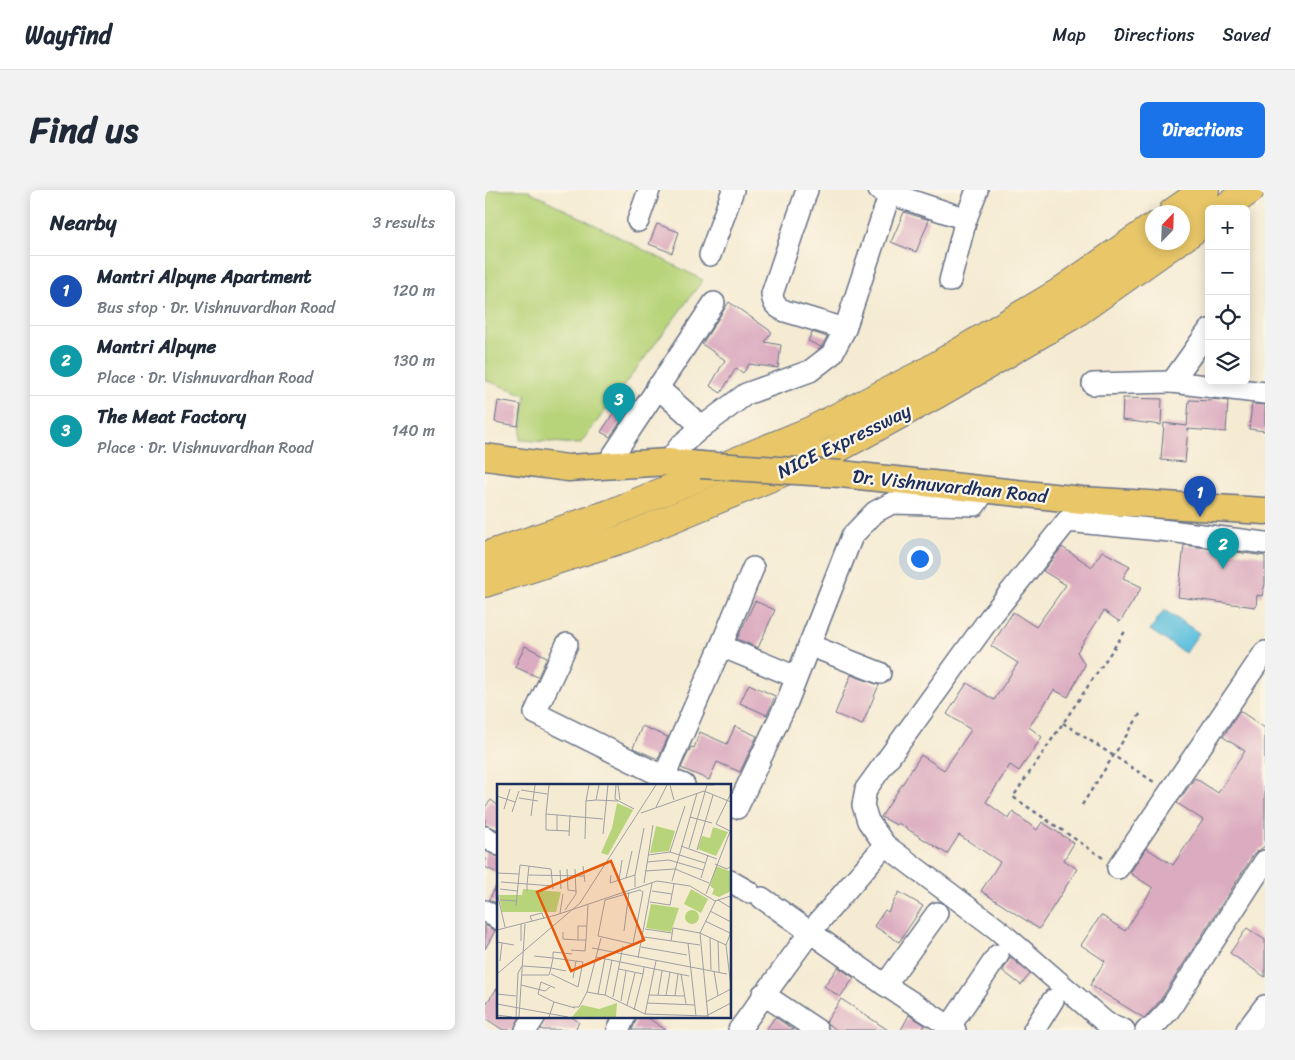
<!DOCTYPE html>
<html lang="en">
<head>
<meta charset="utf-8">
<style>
	:root { --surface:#fff; --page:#f2f2f3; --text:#1f2937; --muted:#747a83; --line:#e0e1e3; --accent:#1a73e8 }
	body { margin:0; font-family:Sriracha,sans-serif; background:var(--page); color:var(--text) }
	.controls { position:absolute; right:15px; top:15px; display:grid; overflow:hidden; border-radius:8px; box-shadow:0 2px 12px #0003 }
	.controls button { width:45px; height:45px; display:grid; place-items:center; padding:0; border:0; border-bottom:1px solid var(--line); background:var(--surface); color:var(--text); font:25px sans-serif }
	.compass { position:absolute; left:660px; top:15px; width:45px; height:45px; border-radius:50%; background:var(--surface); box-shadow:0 2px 12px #0003; rotate:23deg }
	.you { position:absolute; left:434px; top:368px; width:18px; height:18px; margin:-12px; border:4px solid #fff; border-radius:50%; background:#1a73e8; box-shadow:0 0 0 8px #1a73e833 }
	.badge { display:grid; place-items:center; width:32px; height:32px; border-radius:50%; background:var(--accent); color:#fff; font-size:16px; font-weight:700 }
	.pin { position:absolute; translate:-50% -41px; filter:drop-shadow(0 1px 2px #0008) }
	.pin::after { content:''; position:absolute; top:26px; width:18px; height:15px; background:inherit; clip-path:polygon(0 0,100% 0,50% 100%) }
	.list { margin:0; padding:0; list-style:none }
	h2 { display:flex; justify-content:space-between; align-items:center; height:65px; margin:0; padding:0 20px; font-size:21px }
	h2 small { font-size:16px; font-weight:400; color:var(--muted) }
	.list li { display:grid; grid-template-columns:32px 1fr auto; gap:15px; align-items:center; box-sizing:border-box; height:70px; padding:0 20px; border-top:1px solid var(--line) }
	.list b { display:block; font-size:19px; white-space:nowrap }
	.list p { margin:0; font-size:16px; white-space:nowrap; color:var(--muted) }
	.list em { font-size:16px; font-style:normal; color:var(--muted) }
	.icon { flex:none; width:28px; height:28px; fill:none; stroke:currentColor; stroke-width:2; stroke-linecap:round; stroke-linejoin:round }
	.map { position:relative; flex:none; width:780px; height:840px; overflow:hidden; border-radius:8px }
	header { display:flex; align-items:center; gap:30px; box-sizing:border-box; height:70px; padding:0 25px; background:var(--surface); border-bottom:1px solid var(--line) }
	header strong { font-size:24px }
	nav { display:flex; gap:28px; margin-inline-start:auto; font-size:18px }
	.intro { display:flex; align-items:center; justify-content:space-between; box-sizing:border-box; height:120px; padding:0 30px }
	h1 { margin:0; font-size:35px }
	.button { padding:12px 22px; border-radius:8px; background:var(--accent); color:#fff; font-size:18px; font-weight:700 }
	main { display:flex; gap:30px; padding:0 30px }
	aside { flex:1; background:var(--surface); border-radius:8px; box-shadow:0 2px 12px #0003 }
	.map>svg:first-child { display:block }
</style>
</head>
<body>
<header>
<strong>Wayfind</strong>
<nav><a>Map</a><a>Directions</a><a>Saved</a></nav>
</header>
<div class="intro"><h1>Find us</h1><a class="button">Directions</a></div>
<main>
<aside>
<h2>Nearby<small>3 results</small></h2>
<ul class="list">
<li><span class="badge" style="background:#1a4fb4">1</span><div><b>Mantri Alpyne Apartment</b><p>Bus stop · Dr. Vishnuvardhan Road</p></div><em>120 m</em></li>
<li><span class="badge" style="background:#0f9aa8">2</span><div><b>Mantri Alpyne</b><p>Place · Dr. Vishnuvardhan Road</p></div><em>130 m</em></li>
<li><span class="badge" style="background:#0f9aa8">3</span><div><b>The Meat Factory</b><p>Place · Dr. Vishnuvardhan Road</p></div><em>140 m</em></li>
</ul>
</aside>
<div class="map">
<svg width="780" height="840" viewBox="0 0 780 840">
	<rect width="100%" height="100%" fill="#fcf5e5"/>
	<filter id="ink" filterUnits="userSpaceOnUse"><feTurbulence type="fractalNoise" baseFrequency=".02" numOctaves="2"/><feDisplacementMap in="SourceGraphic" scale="10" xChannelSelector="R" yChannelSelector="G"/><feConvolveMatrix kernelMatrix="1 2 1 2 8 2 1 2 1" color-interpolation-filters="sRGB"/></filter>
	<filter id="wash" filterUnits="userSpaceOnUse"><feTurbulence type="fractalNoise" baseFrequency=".0096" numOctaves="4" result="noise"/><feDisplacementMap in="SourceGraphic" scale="20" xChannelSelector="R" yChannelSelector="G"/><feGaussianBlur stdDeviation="1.12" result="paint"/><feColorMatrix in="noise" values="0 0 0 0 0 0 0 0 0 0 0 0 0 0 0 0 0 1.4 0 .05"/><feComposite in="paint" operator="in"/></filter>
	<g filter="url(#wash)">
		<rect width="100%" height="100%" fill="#f5ebd3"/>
		<polygon fill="#b8d47a" stroke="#6a826c" points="0,0 42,0 218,90 95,254 35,250 41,205 0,190"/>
		<polygon fill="#60c1de" stroke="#3e789e" points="679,420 714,443 700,463 665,440"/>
		<g id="blocks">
			<g fill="#dbabc0">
				<polygon points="419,22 444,30 431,62 406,52"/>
				<polygon points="172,34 194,42 187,63 164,54"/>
				<polygon points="244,112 287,142 280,152 296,155 293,178 264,174 258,183 251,178 236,203 225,196 240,170 217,154"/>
				<polygon points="327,142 342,147 336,157 323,151"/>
				<polygon points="638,208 677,209 676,235 637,230"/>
				<polygon points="726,209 743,211 741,242 703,239 700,272 676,270 679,233 702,236 704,210 726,211"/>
				<polygon points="13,211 36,215 33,236 10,232"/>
				<polygon points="767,214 780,215 780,241 764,239"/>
				<polygon points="133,216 143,221 125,247 116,242"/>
				<polygon points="699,355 780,366 780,394 777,406 772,405 771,417 693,407"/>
				<polygon points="577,357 607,377 617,361 645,376 638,388 657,397 635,432 619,421 592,462 600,475 583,507 569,500 544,537 557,547 534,581 525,575 501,612 524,629 528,622 552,640 557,632 589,653 579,670 592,679 554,739 496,701 515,672 474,645 462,664 413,633 412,635 396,627 436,565 459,580 486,540 462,524 482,493 509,510 533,473 506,456 528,422 551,437 581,395 558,381"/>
				<polygon points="270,411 290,420 273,458 252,449"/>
				<polygon points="40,456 62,467 53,487 30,477"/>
				<polygon points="366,485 394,495 377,535 350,524"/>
				<polygon points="264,494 290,506 282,525 255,513"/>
				<polygon points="755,521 780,538 780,656 769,664 674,812 659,828 605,795 620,771 596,755 616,725 640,741 668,698 645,683 661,658 688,675 718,630 692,613 710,588 733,603 760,561 738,547"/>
				<polygon points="157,536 183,547 173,569 148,558"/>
				<polygon points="250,536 272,546 255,582 232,572 224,590 196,578 206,557 209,558 215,542 242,554"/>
				<polygon points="6,610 14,616 14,640 0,635 0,617"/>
				<polygon points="0,661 14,667 14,684 0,677"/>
				<polygon points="14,690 14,714 4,710"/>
				<polygon points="414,702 438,716 414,752 389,736 400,720 403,722"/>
				<polygon points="0,735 10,741 0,759"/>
				<polygon points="762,738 780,750 780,787 745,763"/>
				<polygon points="525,767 545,784 536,795 518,781"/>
				<polygon points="353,777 369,788 355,807 339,796"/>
				<polygon points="14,796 14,826 35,826 29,840 18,840 0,828 0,815"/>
				<polygon points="356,809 373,820 403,840 352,840 343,834 341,832"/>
				<polygon points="424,825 440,835 437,840 416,840"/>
				<polygon points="62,826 85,826 94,832 90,840 58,840 56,839"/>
				<polygon points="153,826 160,826 181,840 147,840"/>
				<polygon points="290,827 309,840 281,840"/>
			</g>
		</g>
	</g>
	<g filter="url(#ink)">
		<use href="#blocks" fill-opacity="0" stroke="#677187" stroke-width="1"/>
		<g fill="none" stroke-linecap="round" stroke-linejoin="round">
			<defs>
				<g id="minor">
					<path d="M 322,0 L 287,104 C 288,114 291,117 300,121 L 360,139"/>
					<polyline points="394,0 481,29"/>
					<polyline points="153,31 164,0"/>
					<polyline points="225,65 248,0"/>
					<polyline points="465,91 481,29 492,0"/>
					<polyline points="724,140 687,192 780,203"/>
					<polyline points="608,194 687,192"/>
					<polyline points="172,197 217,237"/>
					<polyline points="183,272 196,255 217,237 261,204 325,181 347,164 360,139 406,0"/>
					<polyline points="121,276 229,113"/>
					<polyline points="82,454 50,523 179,587"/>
					<polyline points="324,455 395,483"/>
					<polyline points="236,456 268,378"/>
					<polyline points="199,595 179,587 236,456 311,487"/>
					<polyline points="245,615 252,618 302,512 367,346 390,322 407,313 490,315 501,299"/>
					<polyline points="0,647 14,655"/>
					<polyline points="633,678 780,462"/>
					<polyline points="245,691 264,702"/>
					<polyline points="277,708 400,795 470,840"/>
					<polyline points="0,721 14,729"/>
					<polyline points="400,795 452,723"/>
					<polyline points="278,804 332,840"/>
					<polyline points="465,836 513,765"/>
					<polyline points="41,840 50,826"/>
					<polyline points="133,840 140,826"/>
					<polyline points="254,840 326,741 400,655"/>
					<polyline points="549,840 568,810"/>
					<polyline points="639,840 621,833 512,739 400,655 383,631 378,615 381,599 507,425 582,331 685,341 780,353"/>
					<polyline points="661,840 666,839 684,820 780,671"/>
					<polyline points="762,840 780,816"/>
				</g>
				<g id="major">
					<polyline points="0,267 83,278 183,272 216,275"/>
					<polyline points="356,284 597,310 780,321"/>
				</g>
				<g id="highway">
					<polyline points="738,19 765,0"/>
					<polyline points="688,22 720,0"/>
					<polyline points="698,48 724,29"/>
					<polyline points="0,366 124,324 325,241 441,182 573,103 668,37"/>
					<polyline points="0,393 140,348 346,262 454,203 588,125 691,52"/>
				</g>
			</defs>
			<use href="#minor" stroke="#677187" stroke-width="24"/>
			<use href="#major" stroke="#677187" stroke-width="29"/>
			<use href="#highway" stroke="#677187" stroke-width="30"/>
			<g stroke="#677187" stroke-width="2.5" stroke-dasharray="4 4" stroke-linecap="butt">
				<polyline points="578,533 669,592"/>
				<polyline points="597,615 657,521"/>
				<polyline points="618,668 528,607 641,440"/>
			</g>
			<use href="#minor" stroke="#fff" stroke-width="21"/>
			<use href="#major" stroke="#e9c769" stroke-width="26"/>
			<use href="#highway" stroke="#e9c769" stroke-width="28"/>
			<defs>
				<polyline id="major-bridge" points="216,275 356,284"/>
			</defs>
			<use href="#major-bridge" stroke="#677187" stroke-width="29" stroke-linecap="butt"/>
			<use href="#major-bridge" stroke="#e9c769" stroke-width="26"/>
		</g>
	</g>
	<g text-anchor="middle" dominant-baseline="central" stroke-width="4.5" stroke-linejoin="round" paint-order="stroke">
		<g font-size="19" fill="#1b2f5e" stroke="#fcf5e5">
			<text transform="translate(359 251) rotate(-26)">NICE Expressway</text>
			<text transform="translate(465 296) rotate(6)">Dr. Vishnuvardhan Road</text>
		</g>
	</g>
	<g transform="translate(12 594)">
		<rect width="234" height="234" fill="#f5ebd3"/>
		<path d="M 120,19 L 136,26 L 111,71 L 104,69 L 115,44 ZM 159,42 L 178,47 L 172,67 L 153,69 ZM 216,43 L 231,48 L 219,72 L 201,65 L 205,52 L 213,54 ZM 219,82 L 232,87 L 234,84 L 234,107 L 222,113 L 215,110 L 217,105 L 213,102 ZM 26,105 L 64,108 L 59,128 L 5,128 L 2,111 L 25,111 ZM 194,105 L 211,115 L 204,129 L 187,120 ZM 154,120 L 182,124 L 174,148 L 149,144 ZM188 133a7 7 0 1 1 14 0a7 7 0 1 1-14 0ZM 120,219 L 119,233 L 75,233 L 85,221 L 102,225 Z" fill="#b8d47a"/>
		<path fill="none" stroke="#9ea0a4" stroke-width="1" d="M 52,1 L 49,30 L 106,35M 92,1 L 89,17 L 99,16M 102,1 L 99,16 L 121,17M 119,1 L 118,15 L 137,25M 121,1 L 123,16M 173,1 L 177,16M 24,6 L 50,10M 0,12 L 18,18M 22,14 L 41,17M 159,23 L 170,1M 7,25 L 13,5M 15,28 L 22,7M 144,29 L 207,7 L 234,18M 49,30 L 49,46 L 72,47M 60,31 L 60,47M 34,32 L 38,1M 193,33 L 215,39M 233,47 L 219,40 L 234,9M 106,50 L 111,1M 72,52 L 73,31M 88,55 L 89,17M 184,62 L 220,75M 192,64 L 210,1 L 217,1M 200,66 L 216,11M 173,68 L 188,22M 151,71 L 173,68 L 208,79M 150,78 L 172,76 L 206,86M 218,80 L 230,85 L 234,82M 86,82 L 88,98M 70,85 L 71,106 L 80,107M 63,86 L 64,105M 148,87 L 178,85 L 212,99M 0,89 L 22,90M 31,91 L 87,92M 114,91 L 113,99 L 138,91 L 138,103M 138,91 L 147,44M 129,94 L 135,67M 204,94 L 211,71M 122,96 L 125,76M 175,97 L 200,9M 4,98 L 30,100 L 32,82M 147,99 L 156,41M 3,105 L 20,107M 143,106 L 146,108 L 136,160 L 101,152 L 108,116 ZM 30,107 L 30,100 L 56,102M 155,107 L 175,110M 0,108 L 8,143M 209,110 L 234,45M 3,116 L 20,117M 221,116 L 234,124M 153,118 L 173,121 L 177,100M 19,122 L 23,81 L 54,85 L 56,105M 68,126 L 79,110 L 78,85M 213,127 L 234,138M 63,129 L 66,110M 35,137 L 33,132 L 45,129 L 47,135M 208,137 L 233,149M 89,142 L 81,142 L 81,156 L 89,156 L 91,121M 148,145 L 175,149M 0,146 L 59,131 L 160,97 L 193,102 L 218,117 L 234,112M 127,147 L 132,108M 66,148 L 66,155 L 81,156M 234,148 L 229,161 L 234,203M 147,153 L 203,161M 213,153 L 214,186M 24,157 L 24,140M 174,157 L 176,144 L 203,149 L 229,161M 221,157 L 222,188M 0,158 L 17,161M 191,159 L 199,232M 144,163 L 190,171M 95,164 L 230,190M 74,166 L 88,167 L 89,156M 37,172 L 56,174 L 56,168 L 75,170M 99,173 L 192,192M 141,174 L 155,99M 3,177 L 5,159M 26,182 L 54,184 L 56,174 L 86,178 L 81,203 L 54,190M 122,185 L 146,190 L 147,183M 217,187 L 221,212M 0,190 L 83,119 L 159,1M 184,190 L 189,220M 25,191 L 52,191 L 54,184 L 69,187M 76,194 L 79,177M 24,201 L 48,207 L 53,203M 90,208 L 101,210 L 108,174M 0,210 L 19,212M 101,210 L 108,211 L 115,176M 108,211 L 148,230 L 209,232 L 234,219M 152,211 L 187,212M 161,211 L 165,187M 169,212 L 173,188M 178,212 L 181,190M 116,213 L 126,162M 124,217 L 129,187M 57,218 L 41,210 L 44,198 L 58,204M 209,218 L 234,205M 150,219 L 198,221M 0,220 L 71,233M 130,221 L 138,189M 76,223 L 82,223 L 90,208 L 104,154M 137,226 L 146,190M 148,230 L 159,177M 0,231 L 15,233M 19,233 L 21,189 L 25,182M 22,233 L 28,140M 52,233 L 57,218 L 78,224M 211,233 L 203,149 L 219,116"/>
		<path fill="#e8590c" fill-opacity="0.15" stroke="#e8590c" stroke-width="2.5" d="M 114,77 L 147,156 L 74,187 L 40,108 Z"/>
		<rect width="234" height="234" fill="none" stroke="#1b2f5e" stroke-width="2.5"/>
	</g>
</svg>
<div class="controls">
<button>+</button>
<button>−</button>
<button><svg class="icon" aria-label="locate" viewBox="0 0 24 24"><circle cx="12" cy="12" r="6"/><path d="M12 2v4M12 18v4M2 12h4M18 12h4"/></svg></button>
<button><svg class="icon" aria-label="layers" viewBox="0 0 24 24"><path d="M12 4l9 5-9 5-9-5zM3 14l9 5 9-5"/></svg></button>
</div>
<svg class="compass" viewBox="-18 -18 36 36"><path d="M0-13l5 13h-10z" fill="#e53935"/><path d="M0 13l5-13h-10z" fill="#747a83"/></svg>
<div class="you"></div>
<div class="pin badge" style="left:715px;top:327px;background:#1a4fb4">1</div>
<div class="pin badge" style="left:738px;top:379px;background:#0f9aa8">2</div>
<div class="pin badge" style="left:134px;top:234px;background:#0f9aa8">3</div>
</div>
</main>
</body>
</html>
